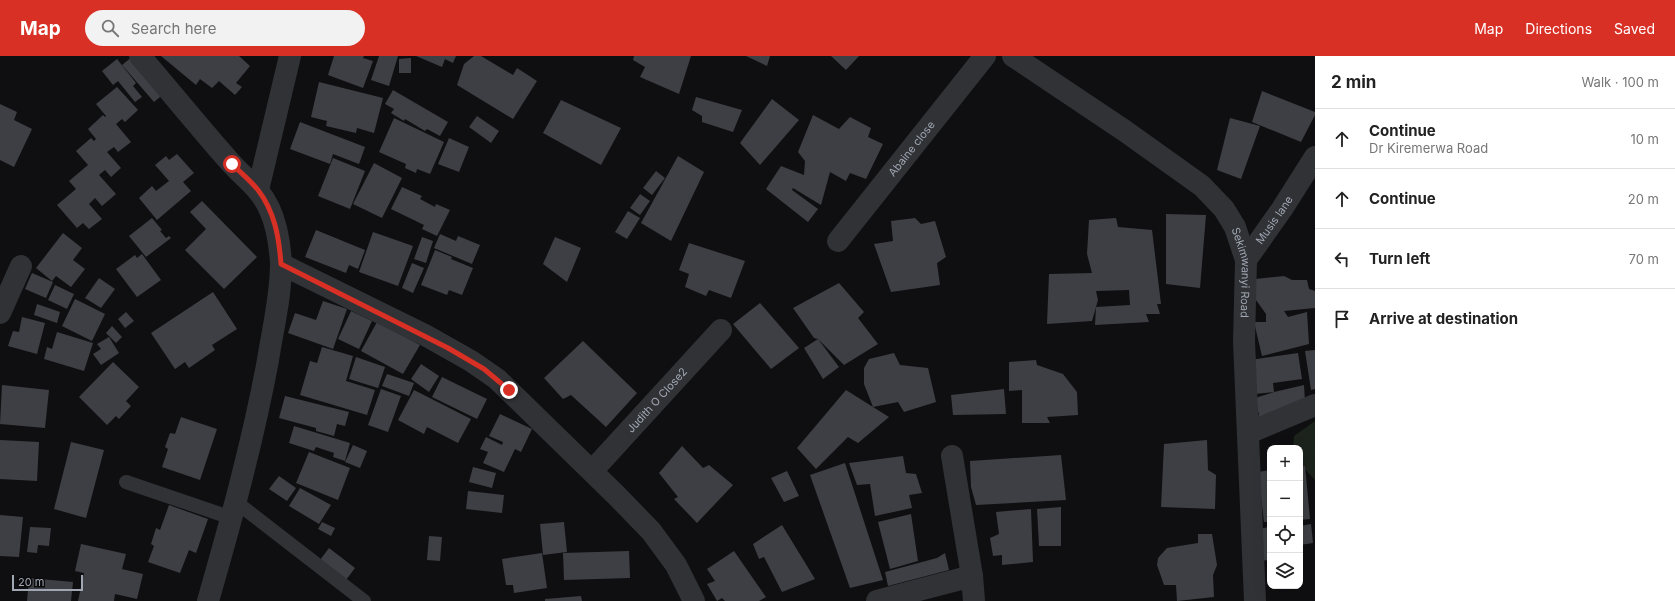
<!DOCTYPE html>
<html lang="en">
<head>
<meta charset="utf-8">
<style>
	:root { --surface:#fff; --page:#f2f2f2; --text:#222; --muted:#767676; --line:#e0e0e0; --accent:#d93025 }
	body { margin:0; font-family:Inter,sans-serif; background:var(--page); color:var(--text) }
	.controls { position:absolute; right:12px; bottom:12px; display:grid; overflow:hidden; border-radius:8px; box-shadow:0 4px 16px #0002 }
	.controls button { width:36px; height:36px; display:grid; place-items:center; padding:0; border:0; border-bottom:1px solid var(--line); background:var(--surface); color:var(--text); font:20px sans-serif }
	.scale { position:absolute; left:12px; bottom:10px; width:71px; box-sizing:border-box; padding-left:4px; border:2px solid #a0a7b2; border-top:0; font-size:11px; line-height:14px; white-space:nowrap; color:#a0a7b2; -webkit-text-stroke:3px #0a0a0c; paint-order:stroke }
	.stop { position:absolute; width:12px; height:12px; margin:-9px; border:3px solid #d93025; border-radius:50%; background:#fff }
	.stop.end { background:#d93025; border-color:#fff; box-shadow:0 1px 4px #0008 }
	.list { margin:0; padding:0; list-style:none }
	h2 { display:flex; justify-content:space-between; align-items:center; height:52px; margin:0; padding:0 16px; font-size:17px }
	h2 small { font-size:13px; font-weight:400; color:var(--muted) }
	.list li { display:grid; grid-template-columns:26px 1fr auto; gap:12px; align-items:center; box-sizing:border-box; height:60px; padding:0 16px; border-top:1px solid var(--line) }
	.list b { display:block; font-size:15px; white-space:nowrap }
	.list p { margin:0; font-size:13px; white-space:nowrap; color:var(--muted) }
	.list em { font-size:13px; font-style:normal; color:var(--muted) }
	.icon { flex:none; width:22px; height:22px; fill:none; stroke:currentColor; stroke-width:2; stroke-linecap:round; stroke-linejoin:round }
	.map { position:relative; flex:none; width:1315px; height:545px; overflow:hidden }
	header { display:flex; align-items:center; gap:24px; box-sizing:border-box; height:56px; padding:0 20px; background:var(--accent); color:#fff }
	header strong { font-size:19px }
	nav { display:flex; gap:22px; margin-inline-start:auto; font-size:14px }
	.search { width:280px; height:36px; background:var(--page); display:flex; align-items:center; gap:10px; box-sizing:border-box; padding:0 14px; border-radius:22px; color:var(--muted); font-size:15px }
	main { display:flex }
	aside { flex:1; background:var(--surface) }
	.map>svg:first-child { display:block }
</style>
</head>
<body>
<header>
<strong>Map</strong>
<div class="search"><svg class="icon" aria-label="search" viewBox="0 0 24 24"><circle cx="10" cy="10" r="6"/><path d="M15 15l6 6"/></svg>Search here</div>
<nav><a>Map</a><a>Directions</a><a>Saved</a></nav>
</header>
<main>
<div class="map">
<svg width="1315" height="545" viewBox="0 0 1315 545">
	<rect width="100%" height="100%" fill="#0f0f11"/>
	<polygon fill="#1c231c" points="1315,365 1315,424 1300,408 1300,392 1293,392 1294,380"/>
	<g fill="#3e3f44" fill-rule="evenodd">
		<polygon points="133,0 166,36 154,46 122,9"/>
		<polygon points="161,0 239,0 250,10 236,27 242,31 235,39 219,25 212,32 200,23 196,29"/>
		<polygon points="334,0 364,0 363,2 373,5 363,32 328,19"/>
		<polygon points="379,0 398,0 389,30 371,24"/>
		<polygon points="416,0 456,0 453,7 445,3 442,11"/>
		<polygon points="474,0 481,0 513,19 517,12 537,25 513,63 457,29 464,8"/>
		<polygon points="634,0 691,0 679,38 640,21 645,11 633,4"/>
		<polygon points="746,0 770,0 767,10"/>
		<polygon points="831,0 859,0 846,14"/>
		<polygon points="411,2 411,17 399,17 399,3"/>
		<polygon points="117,3 136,27 133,30 142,41 135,46 118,25 113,29 102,15"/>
		<polygon points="319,26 383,42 374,77 357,72 356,77 326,70 327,65 311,61"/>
		<polygon points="117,31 138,54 125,66 122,63 116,68 131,86 118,96 114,91 107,96 121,112 111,121 105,114 99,119 116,138 102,150 95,142 89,148 102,163 89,173 83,167 77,172 57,149 76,133 69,125 88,109 76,95 91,82 94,85 96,83 88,73 103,59 105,61 106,60 96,48"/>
		<polygon points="393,34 448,66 440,80 427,73 425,75 405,63 404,65 391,57 394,53 385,48"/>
		<polygon points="1262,35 1315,56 1315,59 1301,86 1252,66"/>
		<polygon points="696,41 742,54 733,76 702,66 702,60 692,54"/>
		<polygon points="772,43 799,64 760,109 740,87"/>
		<polygon points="561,44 621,72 601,109 543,77"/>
		<polygon points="0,48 17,56 14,64 32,73 14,111 0,104"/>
		<polygon points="813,59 839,73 850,61 871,72 868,81 883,88 866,123 850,117 846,125 830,116 821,149 793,132 792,134 818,153 808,166 766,133 781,110 804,119 805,105 798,96"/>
		<polygon points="477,60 499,75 491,87 469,71"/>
		<polygon points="394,62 444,86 430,118 417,113 416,117 405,112 406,108 379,96"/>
		<polygon points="1230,62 1260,70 1241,123 1217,114"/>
		<polygon points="300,66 365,91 359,108 333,98 330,108 290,93"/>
		<polygon points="449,82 469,91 459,116 438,108"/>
		<polygon points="177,98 194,117 183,126 191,135 157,164 139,142 152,130 156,135 169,125 155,109 166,100 169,104"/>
		<polygon points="678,100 704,116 671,185 641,167"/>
		<polygon points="333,102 365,115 350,153 318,140"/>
		<polygon points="374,107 402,122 382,162 353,148"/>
		<polygon points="656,115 665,122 652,139 643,132"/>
		<polygon points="402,131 422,140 420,143 435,151 436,148 450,154 437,180 422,173 424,169 391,153"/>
		<polygon points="640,138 650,145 640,159 630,152"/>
		<polygon points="202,145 257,201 224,233 185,194 206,173 190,156"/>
		<polygon points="628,155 640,162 627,183 615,176"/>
		<polygon points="1166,158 1206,159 1200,232 1166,228"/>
		<polygon points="152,162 162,174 160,175 166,182 169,180 171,182 146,201 129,180"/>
		<polygon points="915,162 921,168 935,165 946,201 937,207 940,229 891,236 874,188 893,185 891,165"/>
		<path d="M 1116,162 L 1118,171 L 1152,174 L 1161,248 L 1157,248 L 1160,258 L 1146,258 L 1149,266 L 1095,269 L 1096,251 L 1092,265 L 1047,268 L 1049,218 L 1092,217 L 1087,198 L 1089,164 ZM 1129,234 L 1130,249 L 1096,251 L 1098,244 L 1096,235 Z"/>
		<polygon points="316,174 365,194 358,213 349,209 346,217 305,201"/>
		<polygon points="373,176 413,190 398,230 359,216"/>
		<polygon points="63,177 82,192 73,204 85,213 71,231 56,220 52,225 36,212"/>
		<polygon points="440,178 456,185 458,180 480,189 472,208 434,192"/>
		<polygon points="422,181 433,185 426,207 414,203"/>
		<polygon points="555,181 581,192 567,226 543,208"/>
		<polygon points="689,187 745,205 731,242 709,234 706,240 685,231 689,218 679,214"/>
		<polygon points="435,194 452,201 451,203 473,212 462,239 449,234 447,239 421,229"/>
		<polygon points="142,198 161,224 137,241 116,213 135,199 137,202"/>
		<polygon points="412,207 424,212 413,237 402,232"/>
		<polygon points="32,217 53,226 46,242 25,233"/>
		<polygon points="1284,220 1292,224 1307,224 1309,233 1315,235 1315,252 1284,255 1288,261 1307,256 1309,288 1262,300 1254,266 1266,266 1266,258 1256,244 1255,223"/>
		<polygon points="99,222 115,233 101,252 85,242"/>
		<polygon points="839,227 864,256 858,262 878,288 844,309 818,283 814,282 793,252"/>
		<polygon points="55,229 74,238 67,253 48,244"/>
		<polygon points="213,236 237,273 212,289 215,294 189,312 185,306 175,313 151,277"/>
		<polygon points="75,243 105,258 92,285 62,270"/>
		<polygon points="323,245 347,253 333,293 288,277 295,257 316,264"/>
		<polygon points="760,247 799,292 771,313 733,268"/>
		<polygon points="37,248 60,256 57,267 34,259"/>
		<polygon points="351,255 372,265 359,293 338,283"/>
		<polygon points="126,256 134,265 125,272 118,263"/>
		<polygon points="22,261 45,267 37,298 8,290 13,275 19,276"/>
		<polygon points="377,266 420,289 403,318 361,295"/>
		<polygon points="112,270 122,281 116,287 106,277"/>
		<polygon points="57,276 93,287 84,315 44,303 47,291 52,293"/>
		<polygon points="109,281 119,297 101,309 93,298 101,293 97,288"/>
		<polygon points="818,283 839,311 823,323 804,292"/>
		<polygon points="583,285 637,337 606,371 571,339 563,343 544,322"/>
		<polygon points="322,291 353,300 346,325 375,334 367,359 300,339 310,305 317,307"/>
		<polygon points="1315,294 1315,333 1311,334 1305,295"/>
		<polygon points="894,297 900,309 928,312 936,346 904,356 898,346 873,351 889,361 858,387 848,381 816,413 797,392 846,334 873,351 864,328 864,312 869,303"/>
		<polygon points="1298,297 1302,323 1273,327 1274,336 1255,338 1250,304"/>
		<polygon points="356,301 385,311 378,332 349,323"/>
		<polygon points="1036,304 1037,309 1063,318 1077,336 1078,359 1047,361 1050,367 1022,367 1022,334 1009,335 1009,306"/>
		<polygon points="113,306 139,331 126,345 131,350 119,363 116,360 107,369 79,341"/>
		<polygon points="421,308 439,320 429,336 411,323"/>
		<polygon points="387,318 414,327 409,340 382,330"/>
		<polygon points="442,321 487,343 477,363 432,341"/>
		<polygon points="2,329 49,334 45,372 0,368"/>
		<polygon points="1304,329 1305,346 1254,368 1252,361 1259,359 1255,342 1274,336"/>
		<polygon points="381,333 401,340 388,376 368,369"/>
		<polygon points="1004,333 1006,358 953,359 951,339"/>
		<polygon points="414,334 471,363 458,387 427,371 424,378 398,364"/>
		<polygon points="285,340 349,356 345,370 337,368 334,380 316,375 316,372 279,362"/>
		<polygon points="500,358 532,373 521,396 515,393 504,416 483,407 488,396 480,393 486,381 502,389 503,386 489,380"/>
		<polygon points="181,361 217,373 200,424 162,411 168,393 165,391 170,377 175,378"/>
		<polygon points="294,370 350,387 345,405 333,401 334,397 316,391 314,395 289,387"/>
		<polygon points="0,384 39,386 37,425 0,423"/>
		<polygon points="1207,384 1208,414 1216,419 1215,453 1161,451 1164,388"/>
		<polygon points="71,386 104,394 86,462 54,453"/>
		<polygon points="353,389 367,395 360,412 345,406"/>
		<polygon points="682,390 703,412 709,409 733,429 697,467 674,443 678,441 659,417"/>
		<polygon points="309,396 350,412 338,444 296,427"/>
		<polygon points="1061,399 1066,444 976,449 971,431 970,405"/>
		<polygon points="903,400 906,417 916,418 922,437 909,439 912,452 875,460 870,428 857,429 849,407"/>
		<polygon points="845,407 883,524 850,532 810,419"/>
		<polygon points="1305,410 1310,463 1300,464 1300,411"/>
		<polygon points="473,411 496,417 492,432 469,426"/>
		<polygon points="1270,414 1270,466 1264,466 1258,416"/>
		<polygon points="787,415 799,440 784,446 771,422"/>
		<polygon points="279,420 296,432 287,445 269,433"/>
		<polygon points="300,432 331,449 319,468 289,450"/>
		<polygon points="468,435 504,439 502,457 466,453"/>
		<polygon points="169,449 208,463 196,497 189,494 180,517 148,506 154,490 151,488 156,472 160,474"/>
		<polygon points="1061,451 1061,490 1039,490 1037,453"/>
		<polygon points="1031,453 1033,506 1002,509 1002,499 993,500 990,482 999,478 996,456"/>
		<polygon points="911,458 918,505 890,513 878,466"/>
		<polygon points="0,459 23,461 19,501 0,500"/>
		<polygon points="322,466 335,472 331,480 318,473"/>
		<polygon points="564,466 567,496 543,499 540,468"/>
		<polygon points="1311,468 1313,487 1300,489 1300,470"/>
		<polygon points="782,469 815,523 782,536 764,501 759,503 753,488"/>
		<polygon points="30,471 51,472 49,490 38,489 37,497 27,496"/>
		<polygon points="1270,471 1270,504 1258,505 1257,473"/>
		<polygon points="1198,478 1212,478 1217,509 1213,519 1214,541 1177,545 1176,529 1164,529 1157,509 1158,502 1167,492 1198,487"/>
		<polygon points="429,480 442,481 440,505 427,504"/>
		<polygon points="81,488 126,498 122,513 143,518 137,543 115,538 114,545 78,545 84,517 75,515"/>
		<polygon points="329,492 355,512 346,524 320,504"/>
		<polygon points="629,495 630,522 564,524 563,497"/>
		<polygon points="734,495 766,541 759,545 725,545 722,542 717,545 707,528 715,525 707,513"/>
		<polygon points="542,497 547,532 514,537 513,529 506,529 502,503"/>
		<polygon points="945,497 949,514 888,530 885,516 937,502"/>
		<polygon points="29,522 73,526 71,545 27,545"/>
		<polygon points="581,540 582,545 545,545 545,543"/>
	</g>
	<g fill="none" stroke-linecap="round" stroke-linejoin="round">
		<g stroke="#303236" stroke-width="14">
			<polyline points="126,426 232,462"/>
			<polyline points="236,446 364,545"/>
		</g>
		<g stroke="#303236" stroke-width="22">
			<path d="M 140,0 C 170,35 199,71 230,106 C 245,123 259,131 269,152 C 277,169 280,189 281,208 C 281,240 273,272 268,304 C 253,385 231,465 208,545"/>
			<path id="s1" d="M 1013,0 L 1125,75 L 1202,130 L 1224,153 L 1235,171 L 1246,204 L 1244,285 L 1255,545"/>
			<polyline points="258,134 290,0"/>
			<path id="s2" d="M 838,185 L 985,0"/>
			<path id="s3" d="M 1246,204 L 1282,153 L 1315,101"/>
			<polyline points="281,208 425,279 471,305 497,323 616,439 651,475 676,509 694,545"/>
			<polyline points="0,257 21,210"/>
			<polyline points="1248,377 1315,349"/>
			<polyline points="952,400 972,520 974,545"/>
			<path id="s4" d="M 592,415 L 721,274"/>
			<polyline points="877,545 972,520"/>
		</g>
	</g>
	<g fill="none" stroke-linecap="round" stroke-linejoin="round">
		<path stroke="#d93025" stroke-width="5" d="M 232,108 C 240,116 251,125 258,134 C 275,156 279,182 281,208 L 448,292 L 484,313 L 509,334"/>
	</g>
	<g text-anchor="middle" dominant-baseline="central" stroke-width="4" stroke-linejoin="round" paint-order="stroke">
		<g font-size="11" fill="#a0a7b2" stroke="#0a0a0c">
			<text stroke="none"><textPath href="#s2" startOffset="118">Abaine close</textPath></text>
			<text stroke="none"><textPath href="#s3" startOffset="49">Musis lane</textPath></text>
			<text stroke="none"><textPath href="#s1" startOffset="329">Sekimwanyi Road</textPath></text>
			<text stroke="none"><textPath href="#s4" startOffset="96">Judith O Close2</textPath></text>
		</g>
	</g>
</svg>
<div class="controls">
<button>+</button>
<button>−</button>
<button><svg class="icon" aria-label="locate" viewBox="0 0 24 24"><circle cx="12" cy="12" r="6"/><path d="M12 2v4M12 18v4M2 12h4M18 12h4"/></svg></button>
<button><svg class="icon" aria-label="layers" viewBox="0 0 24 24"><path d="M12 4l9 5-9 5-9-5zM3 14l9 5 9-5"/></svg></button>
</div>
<div class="scale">20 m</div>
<div class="stop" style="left:232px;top:108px"></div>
<div class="stop end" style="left:509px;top:334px"></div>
</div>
<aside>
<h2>2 min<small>Walk · 100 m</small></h2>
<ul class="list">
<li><svg class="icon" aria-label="ahead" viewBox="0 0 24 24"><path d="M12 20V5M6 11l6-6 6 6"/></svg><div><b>Continue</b><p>Dr Kiremerwa Road</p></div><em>10 m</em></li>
<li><svg class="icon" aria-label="ahead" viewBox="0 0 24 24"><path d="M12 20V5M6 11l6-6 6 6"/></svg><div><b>Continue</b></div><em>20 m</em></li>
<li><svg class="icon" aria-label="left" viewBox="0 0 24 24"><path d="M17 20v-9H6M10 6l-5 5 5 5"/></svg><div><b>Turn left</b></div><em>70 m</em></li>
<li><svg class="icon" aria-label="arrive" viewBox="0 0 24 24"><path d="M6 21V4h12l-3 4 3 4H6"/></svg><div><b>Arrive at destination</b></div></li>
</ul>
</aside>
</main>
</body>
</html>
